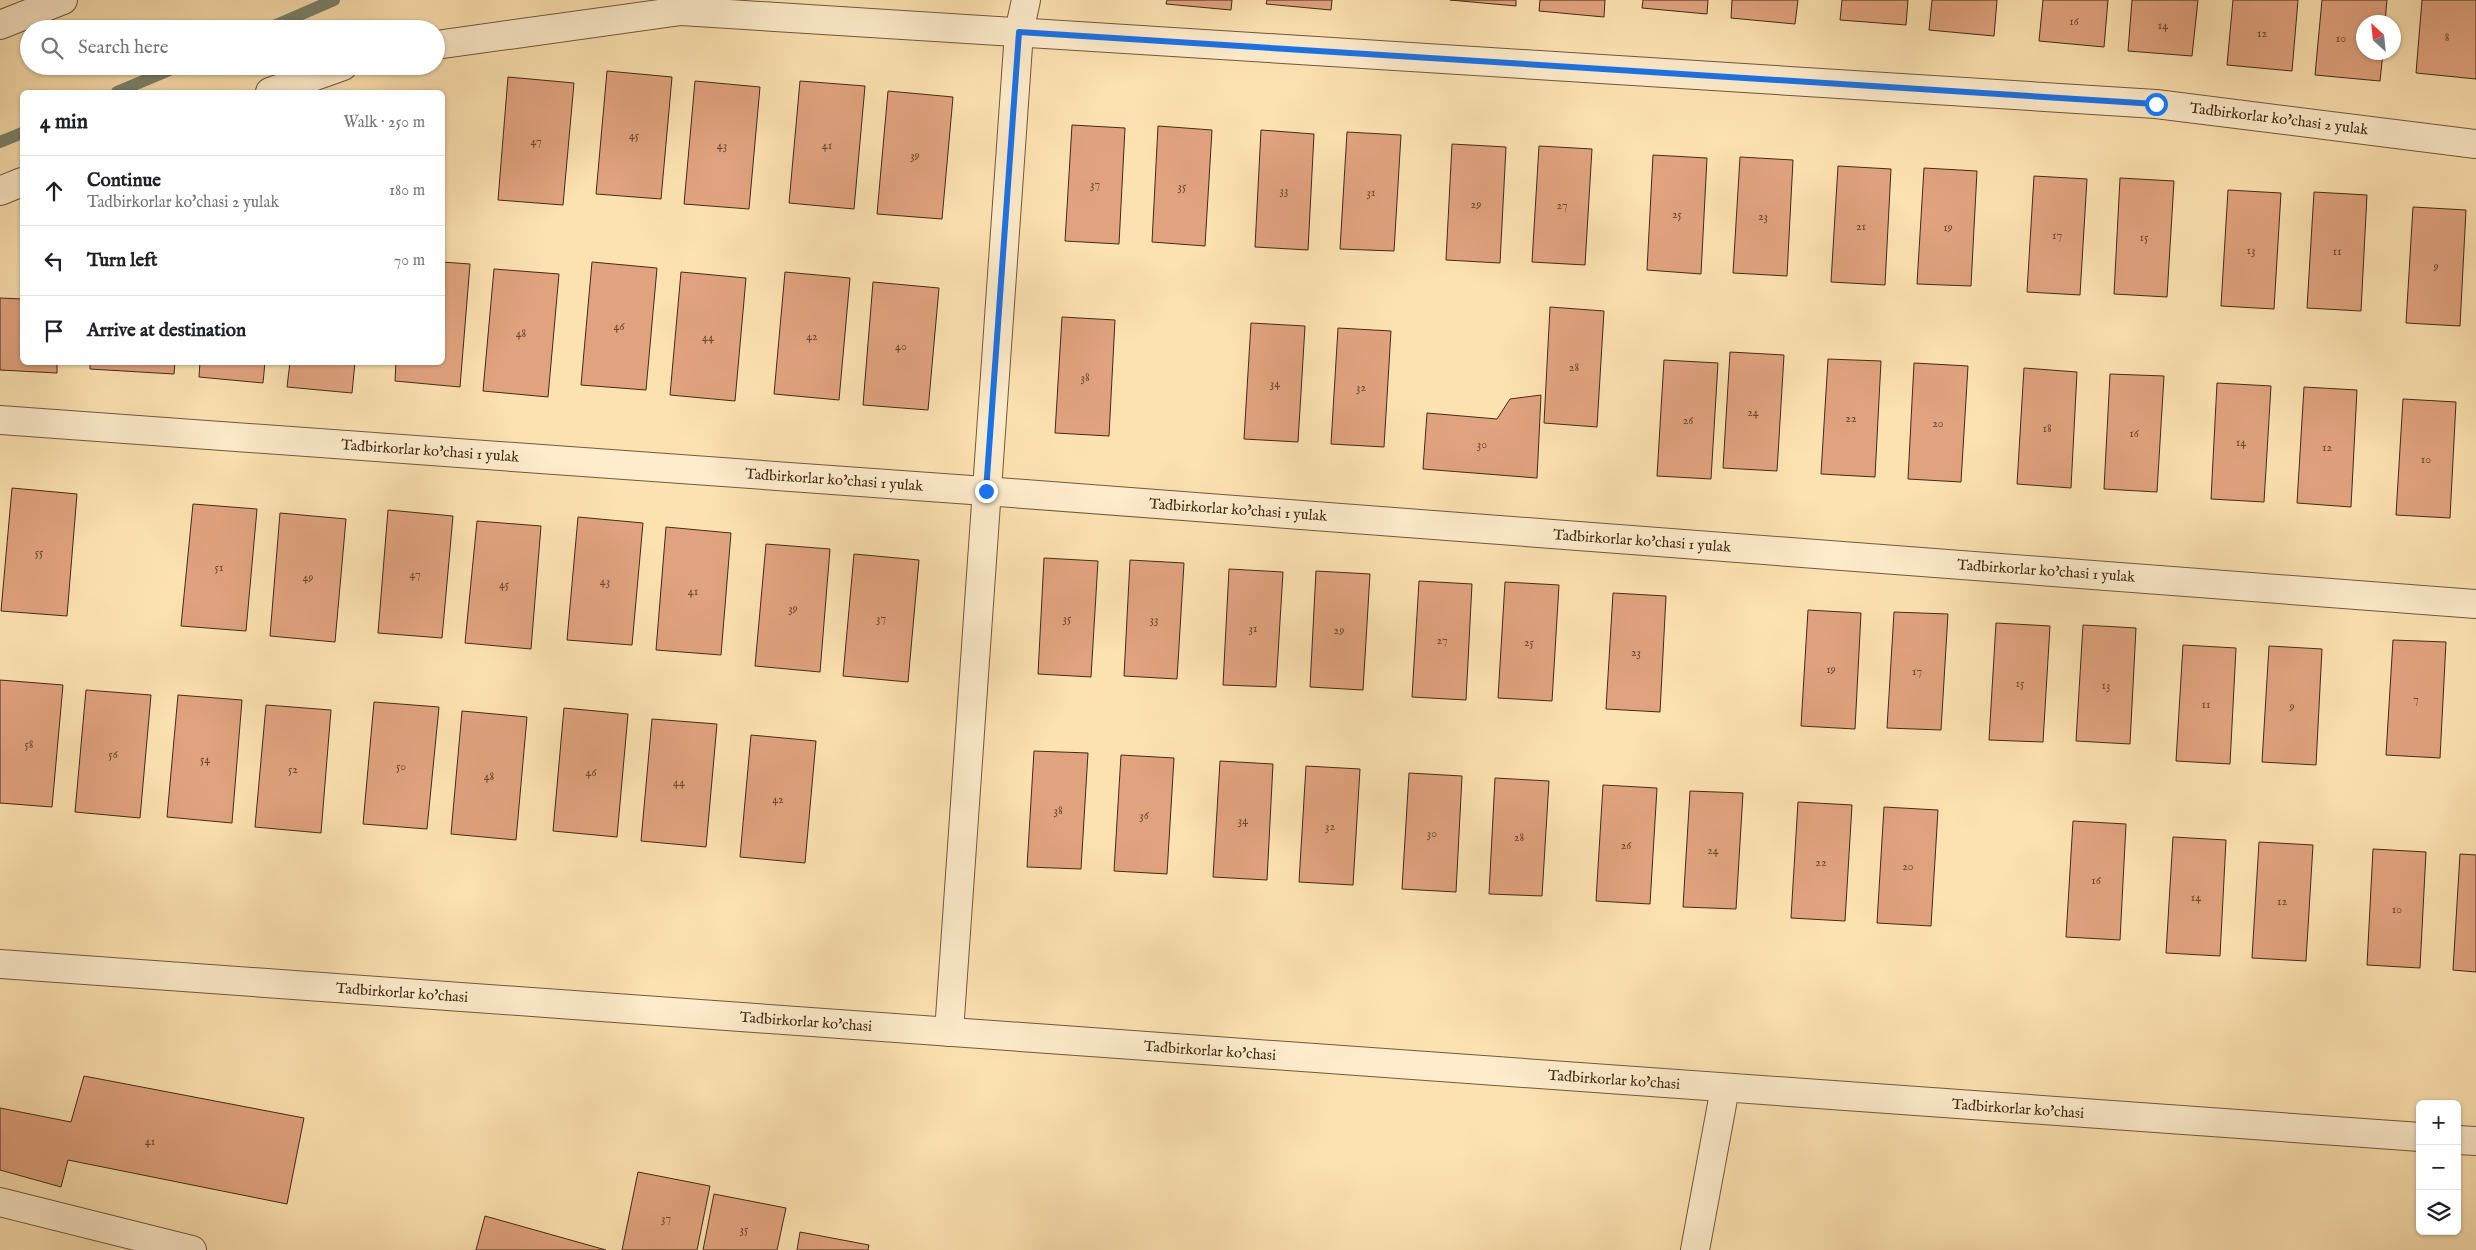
<!DOCTYPE html>
<html lang="en">
<head>
<meta charset="utf-8">
<style>
	:root { --surface:#fff; --page:#f6f6f6; --text:#202124; --muted:#757577; --line:#e0e0e0 }
	body { margin:0; font-family:"IM FELL English",serif; background:var(--page); color:var(--text) }
	.controls { position:absolute; right:15px; bottom:15px; display:grid; overflow:hidden; border-radius:8px; box-shadow:0 1px 4px #0004 }
	.controls button { width:45px; height:45px; display:grid; place-items:center; padding:0; border:0; border-bottom:1px solid var(--line); background:var(--surface); color:var(--text); font:25px sans-serif }
	.compass { position:absolute; left:2356px; top:15px; width:45px; height:45px; border-radius:50%; background:var(--surface); box-shadow:0 1px 4px #0004; rotate:333deg }
	.stop { position:absolute; width:15px; height:15px; margin:-11px; border:4px solid #1a73e8; border-radius:50%; background:#fff }
	.stop.end { background:#1a73e8; border-color:#fff; box-shadow:0 1px 5px #0008 }
	.list { margin:0; padding:0; list-style:none }
	h2 { display:flex; justify-content:space-between; align-items:center; height:65px; margin:0; padding:0 20px; font-size:21px }
	h2 small { font-size:16px; font-weight:400; color:var(--muted) }
	.list li { display:grid; grid-template-columns:32px 1fr auto; gap:15px; align-items:center; box-sizing:border-box; height:70px; padding:0 20px; border-top:1px solid var(--line) }
	.list b { display:block; font-size:19px; white-space:nowrap }
	.list p { margin:0; font-size:16px; white-space:nowrap; color:var(--muted) }
	.list em { font-size:16px; font-style:normal; color:var(--muted) }
	.icon { flex:none; width:28px; height:28px; fill:none; stroke:currentColor; stroke-width:2; stroke-linecap:round; stroke-linejoin:round }
	.map { position:relative; flex:none; width:2476px; height:1250px; overflow:hidden }
	.search { position:absolute; background:var(--surface); box-shadow:0 1px 4px #0004; left:20px; top:20px; width:425px; height:55px; display:flex; align-items:center; gap:12px; box-sizing:border-box; padding:0 18px; border-radius:28px; color:var(--muted); font-size:19px }
	.panel { position:absolute; background:var(--surface); box-shadow:0 1px 4px #0004; left:20px; top:90px; width:425px; height:275px; border-radius:8px }
	.map>svg:first-child { display:block }
</style>
</head>
<body>
<div class="map">
<svg width="2476" height="1250" viewBox="0 0 2476 1250">
	<rect width="100%" height="100%" fill="#fde2b1"/>
	<filter id="stains"><feTurbulence type="fractalNoise" baseFrequency=".004" numOctaves="4"/><feColorMatrix values="0 0 0 0 .2 0 0 0 0 .09 0 0 0 0 .02 0 0 0 .5 -.17"/></filter>
	<radialGradient id="worn" r=".72"><stop offset=".6" stop-color="#630" stop-opacity="0"/><stop offset="1" stop-color="#630" stop-opacity=".3"/></radialGradient>
	<g fill="none" stroke-linecap="round" stroke-linejoin="round">
		<g stroke="#7a836e" stroke-width="12">
			<polyline points="267,29 334,0"/>
			<polyline points="117,92 179,66"/>
			<polyline points="0,142 22,133"/>
		</g>
	</g>
	<g fill="#e1a37f" stroke="#422a15">
		<polygon points="1167,0 1232,0 1231,10 1166,4"/>
		<polygon points="1267,0 1332,0 1331,10 1266,4"/>
		<polygon points="1450,0 1516,0 1516,6"/>
		<polygon points="1540,0 1605,0 1604,17 1539,11"/>
		<polygon points="1643,0 1708,0 1707,14 1642,8"/>
		<polygon points="1732,0 1798,0 1795,24 1731,18"/>
		<polygon points="1842,0 1908,0 1906,25 1840,20"/>
		<polygon points="1932,0 1997,0 1994,36 1929,30"/>
		<polygon points="2043,0 2108,0 2104,47 2039,41"/>
		<polygon points="2132,0 2198,0 2192,56 2128,51"/>
		<polygon points="2233,0 2298,0 2292,71 2227,65"/>
		<polygon points="2322,0 2387,0 2385,22 2364,22 2364,52 2383,52 2380,81 2315,75"/>
		<polygon points="2422,0 2476,0 2476,79 2416,73"/>
		<polygon points="607,71 672,77 661,199 596,194"/>
		<polygon points="508,77 574,83 563,205 498,200"/>
		<polygon points="695,81 760,87 749,209 684,204"/>
		<polygon points="800,81 865,86 854,209 789,203"/>
		<polygon points="888,91 953,97 942,219 877,214"/>
		<polygon points="1072,125 1125,128 1119,244 1065,241"/>
		<polygon points="1158,126 1212,130 1205,246 1152,242"/>
		<polygon points="1261,130 1314,134 1308,250 1255,247"/>
		<polygon points="1347,132 1401,135 1394,251 1340,249"/>
		<polygon points="1452,144 1506,147 1500,263 1446,260"/>
		<polygon points="1539,146 1592,149 1585,265 1532,262"/>
		<polygon points="1653,155 1707,158 1701,274 1647,270"/>
		<polygon points="1740,157 1793,160 1787,276 1733,273"/>
		<polygon points="1838,166 1891,169 1885,285 1831,282"/>
		<polygon points="1924,168 1977,171 1971,286 1917,284"/>
		<polygon points="2034,176 2087,179 2080,295 2027,292"/>
		<polygon points="2120,178 2174,181 2167,297 2114,294"/>
		<polygon points="2228,190 2281,193 2274,309 2221,306"/>
		<polygon points="2314,192 2367,195 2361,311 2307,308"/>
		<polygon points="2413,207 2466,210 2460,326 2406,323"/>
		<polygon points="442,262 470,264 460,387 395,381 396,362 442,362"/>
		<polygon points="592,262 657,268 646,390 581,385"/>
		<polygon points="494,269 559,274 548,397 483,391"/>
		<polygon points="681,272 746,278 735,401 670,395"/>
		<polygon points="785,272 850,278 839,400 774,394"/>
		<polygon points="873,282 939,288 928,410 863,405"/>
		<polygon points="0,298 22,299 22,362 57,362 57,373 0,370"/>
		<polygon points="1550,307 1604,311 1597,427 1544,423"/>
		<polygon points="1062,317 1115,320 1109,436 1055,433"/>
		<polygon points="1251,323 1305,326 1298,442 1244,439"/>
		<polygon points="1338,328 1391,331 1384,447 1331,444"/>
		<polygon points="1730,352 1784,355 1777,471 1723,468"/>
		<polygon points="1828,359 1881,361 1875,477 1821,474"/>
		<polygon points="1664,360 1718,363 1711,479 1657,476"/>
		<polygon points="90,362 175,362 174,374 90,369"/>
		<polygon points="200,362 265,362 263,383 199,377"/>
		<polygon points="290,362 355,362 352,393 287,387"/>
		<polygon points="1914,363 1968,366 1961,482 1908,479"/>
		<polygon points="2024,368 2077,372 2071,488 2017,484"/>
		<polygon points="2110,374 2164,376 2157,492 2104,489"/>
		<polygon points="2217,383 2271,386 2264,502 2211,499"/>
		<polygon points="2304,387 2357,390 2351,507 2297,503"/>
		<polygon points="1541,395 1537,478 1423,469 1427,413 1497,419 1510,399"/>
		<polygon points="2403,399 2456,402 2450,518 2396,515"/>
		<polygon points="12,488 77,494 67,616 1,611"/>
		<polygon points="193,504 257,509 246,631 181,626"/>
		<polygon points="388,510 453,516 442,638 378,633"/>
		<polygon points="280,513 346,519 335,642 270,636"/>
		<polygon points="578,517 643,523 632,645 567,640"/>
		<polygon points="477,521 541,526 531,649 465,643"/>
		<polygon points="666,527 731,533 721,655 656,650"/>
		<polygon points="766,544 830,549 820,672 755,666"/>
		<polygon points="854,554 919,560 908,682 843,676"/>
		<polygon points="1044,558 1098,561 1091,677 1038,674"/>
		<polygon points="1130,560 1184,563 1177,679 1124,676"/>
		<polygon points="1229,569 1283,572 1276,687 1223,685"/>
		<polygon points="1316,571 1370,574 1363,690 1310,687"/>
		<polygon points="1419,581 1472,584 1466,700 1412,697"/>
		<polygon points="1505,582 1559,585 1552,701 1498,698"/>
		<polygon points="1613,593 1666,596 1660,712 1606,709"/>
		<polygon points="1808,610 1861,613 1855,729 1801,726"/>
		<polygon points="1894,612 1948,614 1941,730 1887,728"/>
		<polygon points="1996,623 2050,626 2043,742 1989,740"/>
		<polygon points="2083,625 2136,628 2130,744 2076,741"/>
		<polygon points="2393,640 2446,642 2440,758 2386,755"/>
		<polygon points="2183,645 2236,648 2230,764 2176,761"/>
		<polygon points="2269,646 2322,649 2316,765 2262,762"/>
		<polygon points="0,680 63,685 52,807 0,803"/>
		<polygon points="86,690 151,695 140,818 75,812"/>
		<polygon points="178,695 242,700 232,823 167,817"/>
		<polygon points="374,702 439,707 427,829 363,824"/>
		<polygon points="266,705 331,710 321,833 255,827"/>
		<polygon points="564,708 628,714 617,837 553,831"/>
		<polygon points="462,711 527,717 516,840 451,834"/>
		<polygon points="652,719 717,724 706,847 641,841"/>
		<polygon points="751,735 816,741 805,863 740,857"/>
		<polygon points="1034,751 1088,753 1081,869 1027,867"/>
		<polygon points="1121,755 1174,758 1167,874 1114,871"/>
		<polygon points="1220,761 1273,764 1267,880 1213,877"/>
		<polygon points="1306,766 1360,769 1353,885 1299,882"/>
		<polygon points="1409,773 1462,776 1456,892 1402,889"/>
		<polygon points="1495,778 1549,781 1542,896 1489,894"/>
		<polygon points="1603,785 1657,788 1650,904 1596,901"/>
		<polygon points="1690,791 1743,793 1736,909 1683,907"/>
		<polygon points="1798,802 1852,805 1845,921 1791,918"/>
		<polygon points="1884,807 1938,810 1931,926 1877,923"/>
		<polygon points="2073,821 2126,824 2120,940 2066,937"/>
		<polygon points="2173,837 2226,840 2220,956 2166,953"/>
		<polygon points="2259,842 2313,845 2306,961 2252,958"/>
		<polygon points="2373,849 2426,852 2420,968 2367,965"/>
		<polygon points="2460,854 2476,855 2476,972 2453,970"/>
		<polygon points="84,1076 304,1118 287,1204 68,1160 61,1187 0,1170 0,1108 71,1122"/>
		<polygon points="638,1172 710,1186 697,1250 622,1250"/>
		<polygon points="714,1194 786,1208 777,1250 703,1250"/>
		<polygon points="485,1216 606,1250 476,1250"/>
		<polygon points="800,1232 869,1245 868,1250 797,1250"/>
	</g>
	<g fill="none" stroke-linecap="round" stroke-linejoin="round">
		<defs>
			<g id="street">
				<polyline points="0,25 63,0"/>
				<polyline points="436,45 681,11 2156,104 2476,144"/>
				<polyline points="270,92 343,66"/>
				<polyline points="0,191 22,182"/>
				<polyline points="0,420 985,491 2476,604"/>
				<polyline points="0,964 2420,1137"/>
				<polyline points="949,1032 1019,32 1026,0"/>
				<polyline points="2457,1140 2476,1141"/>
				<polyline points="0,1202 192,1250"/>
				<polyline points="1695,1250 1725,1088"/>
			</g>
		</defs>
		<use href="#street" stroke="#71583c" stroke-width="30"/>
		<use href="#street" stroke="#feeccc" stroke-width="28"/>
	</g>
	<g fill="none" stroke-linecap="round" stroke-linejoin="round">
		<polyline stroke="#1a73e8" stroke-width="6" points="986,491 1019,32 2156,104"/>
	</g>
	<g text-anchor="middle" dominant-baseline="central" stroke-width="4.5" stroke-linejoin="round" paint-order="stroke">
		<g font-size="12" fill="#6a4830">
			<text x="2074" y="21">16</text>
			<text x="2163" y="25">14</text>
			<text x="2262" y="33">12</text>
			<text x="2447" y="37">8</text>
			<text x="2341" y="38">10</text>
			<text x="634" y="135">45</text>
			<text x="536" y="141">47</text>
			<text x="722" y="145">43</text>
			<text x="827" y="145">41</text>
			<text x="915" y="155">39</text>
			<text x="1095" y="184">37</text>
			<text x="1182" y="186">35</text>
			<text x="1284" y="190">33</text>
			<text x="1371" y="192">31</text>
			<text x="1476" y="204">29</text>
			<text x="1562" y="205">27</text>
			<text x="1677" y="214">25</text>
			<text x="1763" y="216">23</text>
			<text x="1861" y="226">21</text>
			<text x="1948" y="227">19</text>
			<text x="2057" y="235">17</text>
			<text x="2144" y="237">15</text>
			<text x="2251" y="250">13</text>
			<text x="2337" y="251">11</text>
			<text x="2436" y="266">9</text>
			<text x="619" y="326">46</text>
			<text x="521" y="333">48</text>
			<text x="812" y="336">42</text>
			<text x="708" y="337">44</text>
			<text x="901" y="346">40</text>
			<text x="1574" y="367">28</text>
			<text x="1085" y="377">38</text>
			<text x="1275" y="383">34</text>
			<text x="1361" y="387">32</text>
			<text x="1753" y="412">24</text>
			<text x="1851" y="418">22</text>
			<text x="1688" y="420">26</text>
			<text x="1938" y="423">20</text>
			<text x="2047" y="428">18</text>
			<text x="2134" y="433">16</text>
			<text x="2241" y="442">14</text>
			<text x="1482" y="444">30</text>
			<text x="2327" y="447">12</text>
			<text x="2426" y="459">10</text>
			<text x="39" y="552">55</text>
			<text x="219" y="567">51</text>
			<text x="415" y="574">47</text>
			<text x="308" y="577">49</text>
			<text x="605" y="581">43</text>
			<text x="504" y="584">45</text>
			<text x="693" y="591">41</text>
			<text x="793" y="608">39</text>
			<text x="881" y="618">37</text>
			<text x="1067" y="618">35</text>
			<text x="1154" y="619">33</text>
			<text x="1253" y="628">31</text>
			<text x="1339" y="630">29</text>
			<text x="1442" y="640">27</text>
			<text x="1529" y="642">25</text>
			<text x="1636" y="652">23</text>
			<text x="1831" y="669">19</text>
			<text x="1917" y="671">17</text>
			<text x="2020" y="683">15</text>
			<text x="2106" y="685">13</text>
			<text x="2416" y="699">7</text>
			<text x="2206" y="704">11</text>
			<text x="2292" y="706">9</text>
			<text x="29" y="744">58</text>
			<text x="113" y="754">56</text>
			<text x="205" y="759">54</text>
			<text x="401" y="766">50</text>
			<text x="293" y="769">52</text>
			<text x="591" y="772">46</text>
			<text x="489" y="776">48</text>
			<text x="679" y="782">44</text>
			<text x="778" y="799">42</text>
			<text x="1058" y="810">38</text>
			<text x="1144" y="815">36</text>
			<text x="1243" y="820">34</text>
			<text x="1330" y="826">32</text>
			<text x="1432" y="833">30</text>
			<text x="1519" y="837">28</text>
			<text x="1626" y="845">26</text>
			<text x="1713" y="850">24</text>
			<text x="1821" y="862">22</text>
			<text x="1908" y="866">20</text>
			<text x="2096" y="880">16</text>
			<text x="2196" y="897">14</text>
			<text x="2282" y="901">12</text>
			<text x="2397" y="909">10</text>
			<text x="150" y="1141">41</text>
			<text x="666" y="1218">37</text>
			<text x="744" y="1229">35</text>
		</g>
		<g font-size="15" fill="#422a15" stroke="#feeccc">
			<text transform="translate(2279 119) rotate(7)">Tadbirkorlar ko'chasi 2 yulak</text>
			<text transform="translate(430 451) rotate(4)">Tadbirkorlar ko'chasi 1 yulak</text>
			<text transform="translate(834 480) rotate(4)">Tadbirkorlar ko'chasi 1 yulak</text>
			<text transform="translate(1238 510) rotate(4)">Tadbirkorlar ko'chasi 1 yulak</text>
			<text transform="translate(1642 541) rotate(4)">Tadbirkorlar ko'chasi 1 yulak</text>
			<text transform="translate(2046 571) rotate(4)">Tadbirkorlar ko'chasi 1 yulak</text>
			<text transform="translate(402 993) rotate(4)">Tadbirkorlar ko'chasi</text>
			<text transform="translate(806 1022) rotate(4)">Tadbirkorlar ko'chasi</text>
			<text transform="translate(1210 1051) rotate(4)">Tadbirkorlar ko'chasi</text>
			<text transform="translate(1614 1080) rotate(4)">Tadbirkorlar ko'chasi</text>
			<text transform="translate(2018 1109) rotate(4)">Tadbirkorlar ko'chasi</text>
		</g>
	</g>
	<rect width="100%" height="100%" filter="url(#stains)"/>
	<rect width="100%" height="100%" fill="url(#worn)"/>
</svg>
<div class="controls">
<button>+</button>
<button>−</button>
<button><svg class="icon" aria-label="layers" viewBox="0 0 24 24"><path d="M12 4l9 5-9 5-9-5zM3 14l9 5 9-5"/></svg></button>
</div>
<svg class="compass" viewBox="-18 -18 36 36"><path d="M0-13l5 13h-10z" fill="#e53935"/><path d="M0 13l5-13h-10z" fill="#757577"/></svg>
<div class="stop" style="left:2156px;top:104px"></div>
<div class="stop end" style="left:986px;top:491px"></div>
<div class="search"><svg class="icon" aria-label="search" viewBox="0 0 24 24"><circle cx="10" cy="10" r="6"/><path d="M15 15l6 6"/></svg>Search here</div>
<section class="panel">
<h2>4 min<small>Walk · 250 m</small></h2>
<ul class="list">
<li><svg class="icon" aria-label="ahead" viewBox="0 0 24 24"><path d="M12 20V5M6 11l6-6 6 6"/></svg><div><b>Continue</b><p>Tadbirkorlar ko'chasi 2 yulak</p></div><em>180 m</em></li>
<li><svg class="icon" aria-label="left" viewBox="0 0 24 24"><path d="M17 20v-9H6M10 6l-5 5 5 5"/></svg><div><b>Turn left</b></div><em>70 m</em></li>
<li><svg class="icon" aria-label="arrive" viewBox="0 0 24 24"><path d="M6 21V4h12l-3 4 3 4H6"/></svg><div><b>Arrive at destination</b></div></li>
</ul>
</section>
</div>
</body>
</html>
